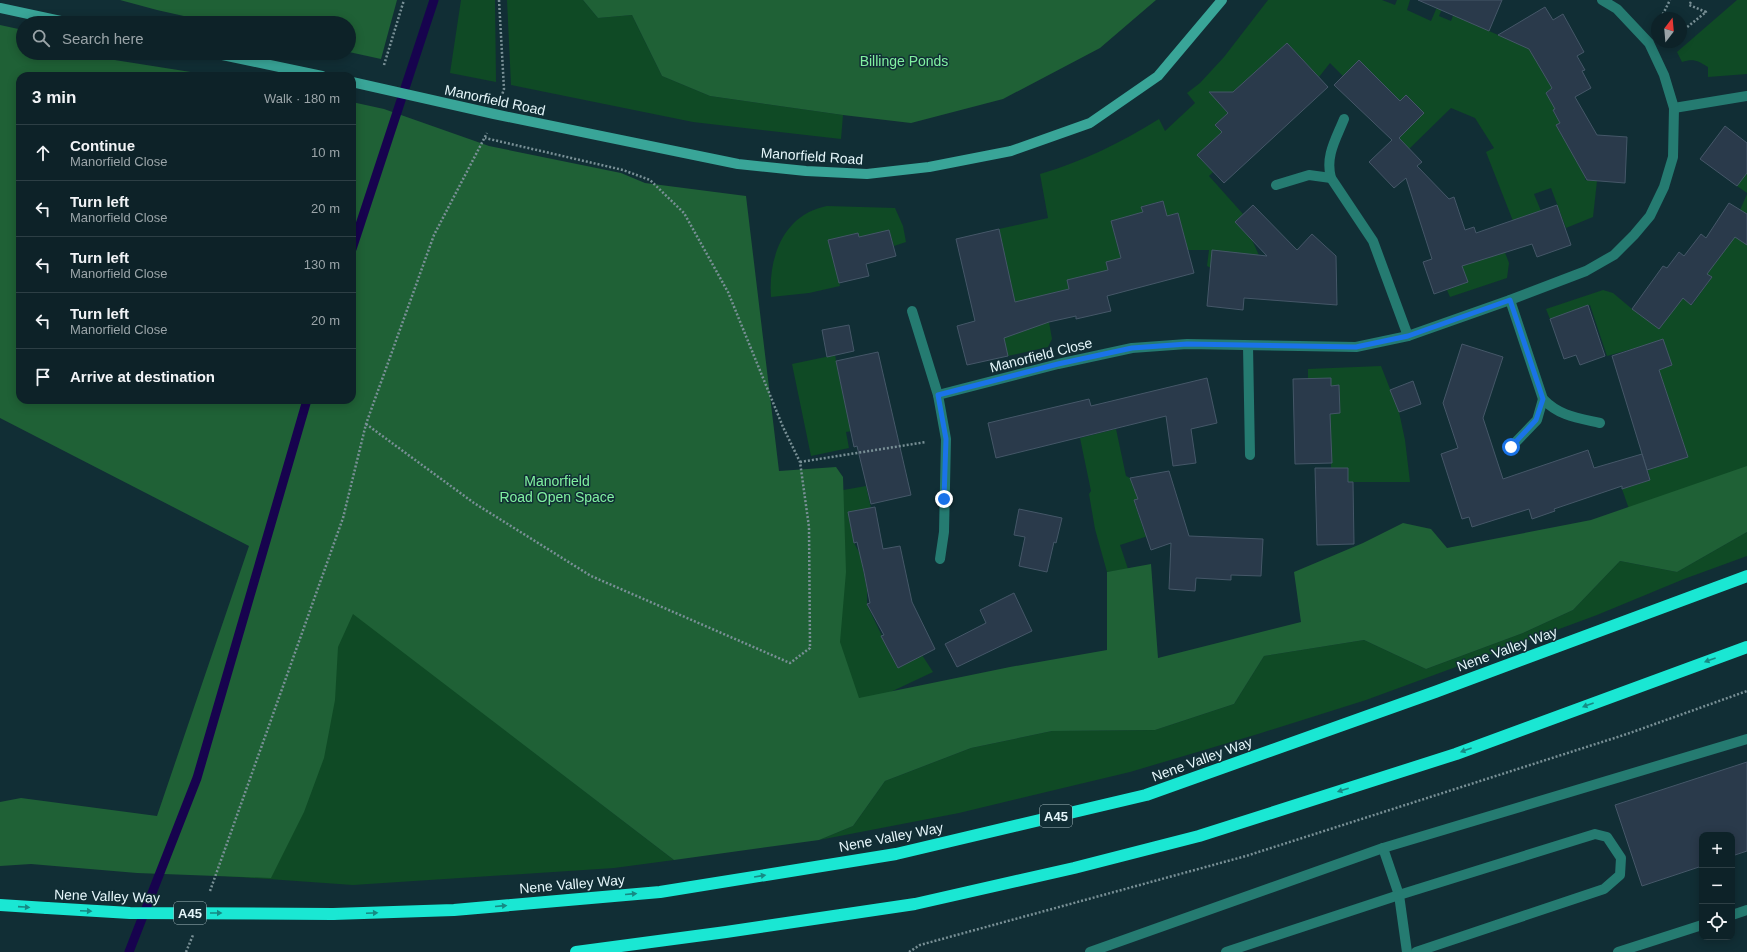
<!DOCTYPE html>
<html lang="en">
<head>
<meta charset="utf-8">
<style>
	:root { --surface:#0d2228; --page:#1b2f34; --text:#f1f3f6; --muted:#9aa4a8; --line:#2d3f45 }
	body { margin:0; font-family:Arial,sans-serif; background:var(--page); color:var(--text) }
	.controls { position:absolute; right:12px; bottom:12px; display:grid; overflow:hidden; border-radius:8px; box-shadow:0 2px 10px #0003 }
	.controls button { width:36px; height:36px; display:grid; place-items:center; padding:0; border:0; border-bottom:1px solid var(--line); background:var(--surface); color:var(--text); font:20px sans-serif }
	.compass { position:absolute; left:1651px; top:12px; width:36px; height:36px; border-radius:50%; background:var(--surface); box-shadow:0 2px 10px #0003; rotate:16deg }
	.stop { position:absolute; width:12px; height:12px; margin:-9px; border:3px solid #1a73e8; border-radius:50%; background:#fff }
	.stop.end { background:#1a73e8; border-color:#fff; box-shadow:0 1px 4px #0008 }
	.list { margin:0; padding:0; list-style:none }
	h2 { display:flex; justify-content:space-between; align-items:center; height:52px; margin:0; padding:0 16px; font-size:17px }
	h2 small { font-size:13px; font-weight:400; color:var(--muted) }
	.list li { display:grid; grid-template-columns:26px 1fr auto; gap:12px; align-items:center; box-sizing:border-box; height:56px; padding:0 16px; border-top:1px solid var(--line) }
	.list b { display:block; font-size:15px; white-space:nowrap }
	.list p { margin:0; font-size:13px; white-space:nowrap; color:var(--muted) }
	.list em { font-size:13px; font-style:normal; color:var(--muted) }
	.icon { flex:none; width:22px; height:22px; fill:none; stroke:currentColor; stroke-width:2; stroke-linecap:round; stroke-linejoin:round }
	.map { position:relative; flex:none; width:1747px; height:952px; overflow:hidden }
	.search { position:absolute; background:var(--surface); box-shadow:0 2px 10px #0003; left:16px; top:16px; width:340px; height:44px; display:flex; align-items:center; gap:10px; box-sizing:border-box; padding:0 14px; border-radius:22px; color:var(--muted); font-size:15px }
	.panel { position:absolute; background:var(--surface); box-shadow:0 2px 10px #0003; left:16px; top:72px; width:340px; height:332px; border-radius:12px }
	.map>svg:first-child { display:block }
</style>
</head>
<body>
<div class="map">
<svg width="1747" height="952" viewBox="0 0 1747 952">
	<rect width="100%" height="100%" fill="#112e35"/>
	<g fill="#0f4a25">
		<polygon points="461,0 495,0 496,82 450,73"/>
		<polygon points="507,0 583,0 598,18 632,15 662,76 710,96 843,115 841,139 693,122 511,85"/>
		<path d="M 1268,0 L 1382,0 L 1395,5 L 1397,0 L 1410,0 L 1407,10 L 1431,21 L 1440,0 L 1446,0 L 1439,16 L 1451,21 L 1459,0 L 1458,11 L 1491,26 L 1489,31 L 1521,45 L 1529,28 L 1552,88 L 1546,93 L 1555,109 L 1553,111 L 1560,123 L 1556,125 L 1563,138 L 1588,129 L 1585,180 L 1597,181 L 1593,217 L 1566,228 L 1551,188 L 1534,194 L 1541,211 L 1513,221 L 1486,152 L 1494,148 L 1475,118 L 1451,108 L 1409,149 L 1397,136 L 1405,132 L 1424,113 L 1406,95 L 1400,101 L 1343,76 L 1330,63 L 1319,77 L 1287,43 L 1248,79 L 1270,104 L 1222,98 L 1220,105 L 1228,113 L 1215,125 L 1222,132 L 1197,155 L 1213,172 L 1209,176 L 1243,214 L 1235,222 L 1252,240 L 1267,273 L 1211,268 L 1207,266 L 1209,250 L 1188,250 L 1178,213 L 1167,216 L 1163,201 L 1142,206 L 1143,212 L 1111,221 L 1121,259 L 1106,262 L 1108,271 L 1067,280 L 1069,289 L 1040,296 L 1046,323 L 1049,322 L 1052,339 L 1048,347 L 1008,356 L 998,311 L 1016,307 L 999,229 L 1048,218 L 1040,174 C 1084,161 1120,143 1159,119 L 1165,131 L 1195,103 L 1187,93 L 1200,83 L 1224,57 Z"/>
		<path d="M 1737,0 L 1747,0 L 1747,74 L 1708,77 L 1708,67 C 1698,61 1694,58 1682,62 L 1677,52 Z"/>
		<polygon points="1747,173 1747,193 1737,186"/>
		<polygon points="1747,194 1747,214 1740,210"/>
		<path d="M 827,206 L 895,208 L 903,226 L 906,242 L 894,246 L 889,230 L 859,237 L 858,233 L 828,240 L 840,286 L 809,293 L 771,297 C 768,257 784,214 827,206 Z"/>
		<polygon points="1747,229 1747,468 1629,509 1622,489 1650,480 1648,470 1688,457 1659,372 1659,370 1672,365 1668,354 1639,347 1607,356 1590,305 1550,319 1546,309 1603,290 1613,293 1632,309 1683,298 1692,305 1712,277 1707,274 1711,241"/>
		<polygon points="1499,237 1509,263 1507,278 1450,297 1447,290 1468,282 1457,251"/>
		<polygon points="835,355 843,395 858,430 846,432 849,448 811,456 792,364"/>
		<polygon points="1381,366 1399,412 1405,440 1410,482 1348,482 1347,468 1331,468 1330,414 1340,413 1339,386 1331,386 1331,378 1308,379 1308,369"/>
		<polygon points="1116,429 1126,476 1130,478 1138,499 1134,501 1145,534 1148,536 1120,545 1128,569 1107,572 1095,529 1089,494 1091,491 1080,438"/>
		<polygon points="866,486 871,508 848,512 854,543 860,554 867,589 867,605 897,667 922,655 933,672 850,711 815,495"/>
		<polygon points="1747,532 1747,556 1684,579 1597,615 1494,653 1366,700 1258,734 1130,772 959,813 819,840 853,826 885,781 971,748 1052,731 1155,730 1234,704 1264,656 1364,640 1426,669 1523,633 1573,610 1620,561 1677,572"/>
		<polygon points="353,613 674,860 614,868 353,885 224,876 313,622"/>
	</g>
	<g fill="#1f6136">
		<polygon points="120,0 397,0 381,59 349,52 349,23 215,23 157,10"/>
		<polygon points="583,0 1156,0 1100,48 1003,99 911,123 843,115 710,96 662,76 632,15 598,18"/>
		<polygon points="0,25 23,30 23,53 90,53 102,58 216,76 20,76 20,400 352,400 352,102 384,109 489,146 621,173 645,183 746,196 779,471 836,467 843,477 846,572 840,642 859,698 1010,667 1107,650 1107,572 1151,564 1158,658 1301,622 1294,572 1363,543 1403,523 1431,529 1447,548 1591,520 1747,466 1747,532 1677,572 1620,561 1573,610 1523,633 1426,669 1364,640 1264,656 1234,704 1155,730 1052,731 971,748 885,781 853,826 819,840 674,860 353,614 338,647 335,700 324,758 304,812 271,878 137,873 31,864 0,866 0,802 21,798 157,816 249,546 0,418"/>
	</g>
	<g fill="none" stroke-linecap="round" stroke-linejoin="round">
		<g stroke="#17034e" stroke-width="9">
			<polyline points="352,249 434,0"/>
			<polyline points="129,952 197,778 307,400"/>
		</g>
	</g>
	<g fill="#2a3a4b" stroke="#455768">
		<polygon points="1418,0 1502,0 1489,31"/>
		<polygon points="1545,7 1553,20 1563,14 1584,52 1577,56 1585,70 1582,71 1591,88 1575,97 1597,135 1627,137 1625,183 1587,180 1556,125 1560,123 1553,110 1555,109 1546,93 1552,88 1529,49 1498,35"/>
		<polygon points="1287,43 1328,87 1224,183 1197,155 1222,132 1215,125 1228,113 1209,92 1233,92"/>
		<polygon points="1359,60 1400,101 1406,95 1424,113 1399,138 1422,162 1417,166 1449,199 1454,197 1465,230 1474,227 1476,233 1557,205 1571,245 1537,257 1532,244 1462,266 1468,282 1434,294 1423,262 1432,259 1406,178 1394,188 1369,162 1392,140 1334,85"/>
		<polygon points="1725,126 1747,143 1747,173 1737,186 1700,159"/>
		<polygon points="1163,201 1167,216 1178,213 1194,273 1107,296 1111,311 1076,319 1076,316 1049,322 1004,338 1008,356 967,365 957,326 975,321 956,239 999,229 1015,302 1069,289 1067,280 1108,270 1106,262 1121,258 1111,221 1143,212 1141,207"/>
		<polygon points="1729,203 1747,214 1747,245 1735,237 1707,274 1712,277 1691,305 1683,298 1659,329 1632,309 1663,266 1667,268 1679,252 1684,256 1701,234 1706,238"/>
		<polygon points="1253,205 1297,250 1312,234 1336,256 1337,305 1244,298 1243,310 1207,306 1212,250 1267,256 1235,222"/>
		<polygon points="889,230 896,256 866,264 869,276 839,283 828,240 858,233 859,237"/>
		<polygon points="1588,305 1605,356 1580,365 1576,355 1564,359 1550,319"/>
		<polygon points="849,325 854,351 827,357 822,330"/>
		<polygon points="1663,339 1672,365 1659,370 1688,457 1647,470 1612,356"/>
		<polygon points="1462,344 1503,357 1483,418 1503,479 1588,450 1594,468 1642,454 1650,480 1622,489 1622,486 1554,509 1555,511 1532,519 1529,509 1472,527 1469,517 1462,519 1441,454 1458,448 1443,403"/>
		<polygon points="878,352 911,495 871,504 857,446 854,447 836,361"/>
		<polygon points="1207,378 1217,423 1191,429 1196,463 1173,466 1166,416 996,458 988,423 1089,399 1091,406"/>
		<polygon points="1331,378 1331,386 1339,385 1340,413 1330,414 1332,463 1295,464 1293,379"/>
		<polygon points="1413,381 1421,404 1399,412 1390,390"/>
		<polygon points="1315,468 1348,468 1348,482 1353,482 1354,544 1317,545"/>
		<polygon points="1169,471 1189,536 1263,539 1261,576 1231,575 1231,580 1196,578 1195,591 1169,589 1171,543 1151,550 1134,500 1138,499 1130,478"/>
		<polygon points="875,507 883,549 900,546 912,602 935,649 898,668 881,636 884,635 867,604 870,603 864,572 857,542 854,543 848,512"/>
		<polygon points="1019,509 1062,518 1056,543 1054,542 1047,572 1019,566 1025,537 1014,535"/>
		<polygon points="1014,593 1032,631 957,667 945,644 986,623 980,610"/>
		<polygon points="1747,762 1747,851 1732,856 1732,835 1702,835 1702,866 1642,886 1615,805"/>
	</g>
	<g fill="none" stroke-linecap="round" stroke-linejoin="round">
		<g stroke="#799096" stroke-width="2.5" stroke-dasharray="2 2" stroke-linecap="butt">
			<polyline points="499,0 504,89 502,95"/>
			<polyline points="1661,18 1670,0"/>
			<polyline points="1681,32 1706,12 1689,5 1691,2"/>
			<polyline points="384,65 404,0"/>
			<polyline points="366,424 474,503 591,576 790,663 810,648 809,527 800,462 783,427 728,292 684,213 650,180 623,170 485,138"/>
			<polyline points="800,462 926,442"/>
			<polyline points="210,891 343,518 366,424 434,235 487,133"/>
			<polyline points="186,952 193,935"/>
			<polyline points="909,952 920,945 1246,856 1627,734 1747,691"/>
		</g>
		<g stroke="#257b71" stroke-width="10">
			<polyline points="1383,848 1399,895 1407,952"/>
			<polyline points="1732,915 1747,910"/>
			<polyline points="1090,952 1383,848 1747,739"/>
			<polyline points="1226,952 1399,895 1595,834 1607,837 1621,858 1620,875 1604,889 1416,952"/>
			<polyline points="1618,952 1702,925"/>
		</g>
		<g stroke="#257b71" stroke-width="10">
			<polyline points="1674,108 1747,96"/>
			<path d="M 1344,119 C 1336,139 1325,156 1331,178 L 1373,241 L 1408,336"/>
			<polyline points="1276,185 1309,175 1331,178"/>
			<path d="M 1510,300 L 1543,399 C 1559,416 1578,418 1600,423"/>
			<polyline points="912,311 938,395"/>
			<polyline points="1248,346 1250,455"/>
			<polyline points="1511,447 1537,420 1543,399"/>
			<polyline points="940,559 944,532 946,439 938,395 1058,364 1132,348 1187,344 1356,347 1408,336 1510,300 1586,271 1614,255 1634,235 1650,216 1664,187 1673,157 1674,108 1664,75 1649,43 1617,9 1602,0"/>
		</g>
		<g stroke="#39a598" stroke-width="10">
			<polyline points="0,8 70,23"/>
			<polyline points="213,53 322,76"/>
			<polyline points="352,82 494,114 738,164 806,171 867,174 929,167 1011,151 1090,123 1158,76 1222,0"/>
		</g>
		<g stroke="#1ae7d3" stroke-width="12">
			<polyline points="0,905 47,908"/>
			<polyline points="333,914 454,910 660,892 896,854 1146,795 1435,692 1747,576"/>
			<polyline points="576,952 726,932 915,904 1074,868 1199,836 1456,754 1747,647"/>
		</g>
		<polyline stroke="#1ae7d3" stroke-width="12" points="47,908 130,913 333,914"/>
	</g>
	<defs><path id="oneway-solid" d="M-6-.8H1V-3.2L6.5 0L1 3.2V.8H-6Z"/></defs>
	<g fill="#168a84">
		<use href="#oneway-solid" transform="translate(1710 660) rotate(160)"/>
		<use href="#oneway-solid" transform="translate(1588 705) rotate(160)"/>
		<use href="#oneway-solid" transform="translate(1466 750) rotate(160)"/>
		<use href="#oneway-solid" transform="translate(1343 790) rotate(162)"/>
		<use href="#oneway-solid" transform="translate(760 876) rotate(-9)"/>
		<use href="#oneway-solid" transform="translate(631 894) rotate(-5)"/>
		<use href="#oneway-solid" transform="translate(501 906) rotate(-5)"/>
		<use href="#oneway-solid" transform="translate(24 907) rotate(4)"/>
		<use href="#oneway-solid" transform="translate(86 911) rotate(3)"/>
		<use href="#oneway-solid" transform="translate(216 913)"/>
		<use href="#oneway-solid" transform="translate(372 913) rotate(-2)"/>
	</g>
	<g fill="none" stroke-linecap="round" stroke-linejoin="round">
		<polyline stroke="#1a73e8" stroke-width="5" points="944,499 946,439 938,395 1058,364 1132,348 1187,344 1356,347 1408,336 1510,300 1543,399 1536,420 1511,447"/>
	</g>
	<g text-anchor="middle" dominant-baseline="central" stroke-width="3" stroke-linejoin="round" paint-order="stroke">
		<g fill="#112e35" stroke="#a5babf" stroke-width="1">
			<rect x="1040" y="805" width="32" height="22" rx="3"/>
			<rect x="174" y="902" width="32" height="22" rx="3"/>
		</g>
		<g font-size="13" font-weight="bold" fill="#e5f6fa">
			<text x="1056" y="816">A45</text>
			<text x="190" y="913">A45</text>
		</g>
		<g font-size="14" fill="#80f0a0" stroke="#112e35">
			<text x="904" y="61">Billinge Ponds</text>
			<text x="557" y="481">Manorfield<tspan x="557" dy="16">Road Open Space</tspan></text>
		</g>
		<g font-size="14" fill="#e5f6fa" stroke="#112e35">
			<text transform="translate(495 100) rotate(12)">Manorfield Road</text>
			<text transform="translate(812 156) rotate(4)">Manorfield Road</text>
			<text transform="translate(1041 355) rotate(-14)">Manorfield Close</text>
			<text transform="translate(1507 649) rotate(-20)">Nene Valley Way</text>
			<text transform="translate(1202 759) rotate(-20)">Nene Valley Way</text>
			<text transform="translate(891 837) rotate(-11)">Nene Valley Way</text>
			<text transform="translate(572 884) rotate(-5)">Nene Valley Way</text>
			<text transform="translate(107 896) rotate(2)">Nene Valley Way</text>
		</g>
	</g>
</svg>
<div class="controls">
<button>+</button>
<button>−</button>
<button><svg class="icon" aria-label="locate" viewBox="0 0 24 24"><circle cx="12" cy="12" r="6"/><path d="M12 2v4M12 18v4M2 12h4M18 12h4"/></svg></button>
</div>
<svg class="compass" viewBox="-18 -18 36 36"><path d="M0-13l5 13h-10z" fill="#e53935"/><path d="M0 13l5-13h-10z" fill="#9aa4a8"/></svg>
<div class="stop" style="left:1511px;top:447px"></div>
<div class="stop end" style="left:944px;top:499px"></div>
<div class="search"><svg class="icon" aria-label="search" viewBox="0 0 24 24"><circle cx="10" cy="10" r="6"/><path d="M15 15l6 6"/></svg>Search here</div>
<section class="panel">
<h2>3 min<small>Walk · 180 m</small></h2>
<ul class="list">
<li><svg class="icon" aria-label="ahead" viewBox="0 0 24 24"><path d="M12 20V5M6 11l6-6 6 6"/></svg><div><b>Continue</b><p>Manorfield Close</p></div><em>10 m</em></li>
<li><svg class="icon" aria-label="left" viewBox="0 0 24 24"><path d="M17 20v-9H6M10 6l-5 5 5 5"/></svg><div><b>Turn left</b><p>Manorfield Close</p></div><em>20 m</em></li>
<li><svg class="icon" aria-label="left" viewBox="0 0 24 24"><path d="M17 20v-9H6M10 6l-5 5 5 5"/></svg><div><b>Turn left</b><p>Manorfield Close</p></div><em>130 m</em></li>
<li><svg class="icon" aria-label="left" viewBox="0 0 24 24"><path d="M17 20v-9H6M10 6l-5 5 5 5"/></svg><div><b>Turn left</b><p>Manorfield Close</p></div><em>20 m</em></li>
<li><svg class="icon" aria-label="arrive" viewBox="0 0 24 24"><path d="M6 21V4h12l-3 4 3 4H6"/></svg><div><b>Arrive at destination</b></div></li>
</ul>
</section>
</div>
</body>
</html>
